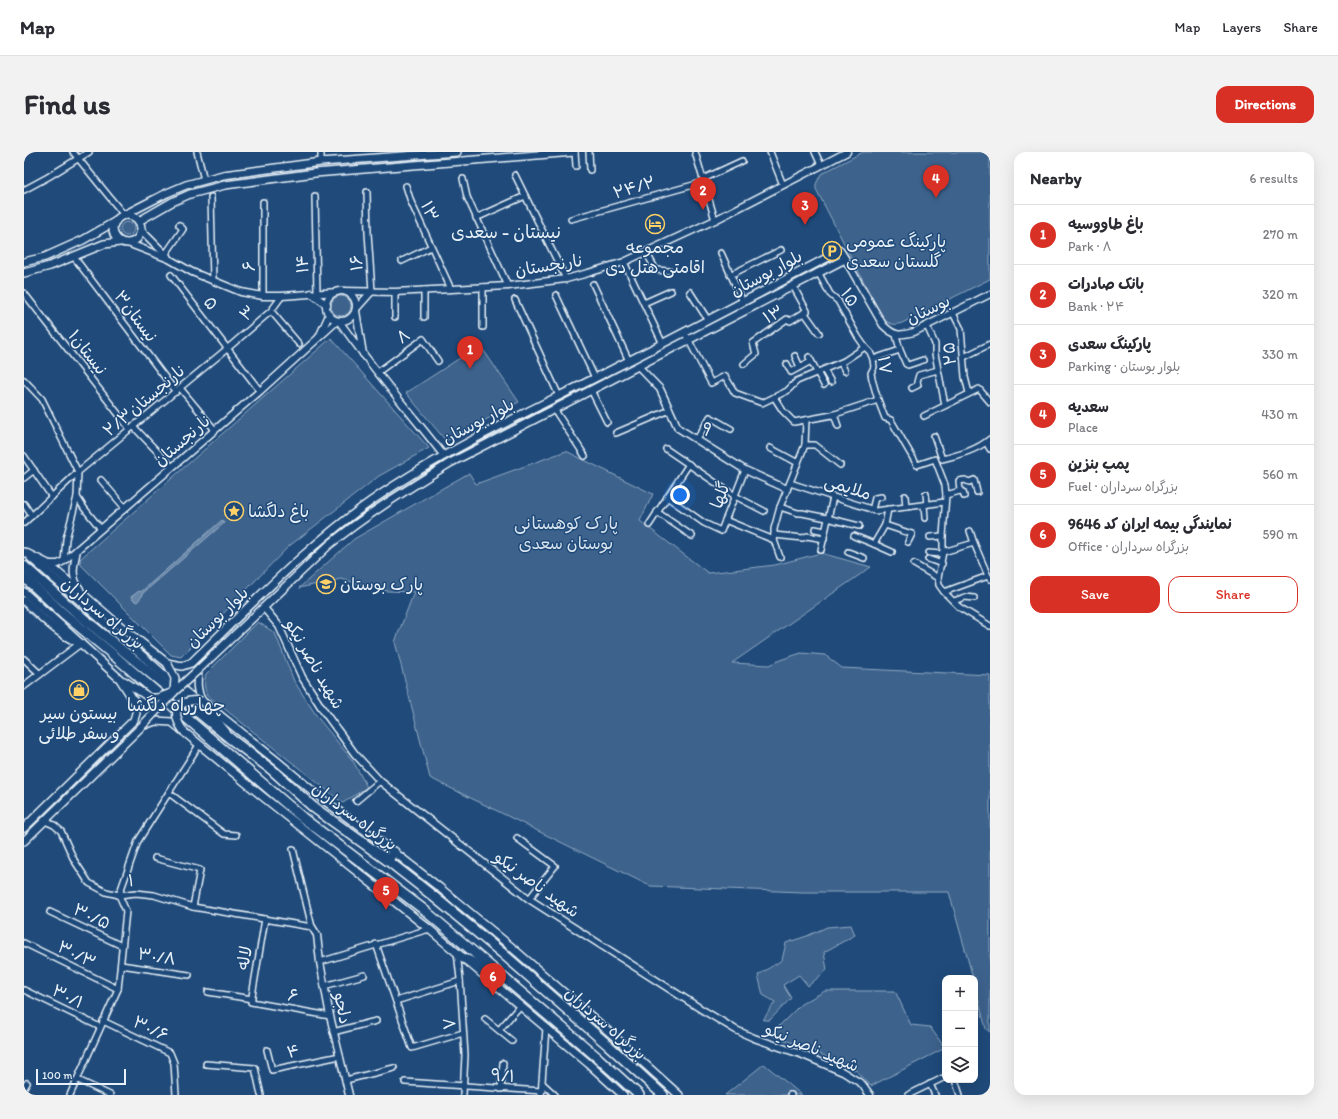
<!DOCTYPE html>
<html lang="en">
<head>
<meta charset="utf-8">
<style>
	:root { --surface:#fff; --page:#f2f2f3; --text:#2b2b33; --muted:#7c7c81; --line:#e1e1e2; --accent:#d93025 }
	body { margin:0; font-family:Itim,"Playpen Sans Arabic",sans-serif; background:var(--page); color:var(--text) }
	.controls { position:absolute; right:12px; bottom:12px; display:grid; overflow:hidden; border-radius:8px; box-shadow:0 4px 16px #0002 }
	.controls button { width:36px; height:36px; display:grid; place-items:center; padding:0; border:0; border-bottom:1px solid var(--line); background:var(--surface); color:var(--text); font:20px sans-serif }
	.scale { position:absolute; left:12px; bottom:10px; width:90px; box-sizing:border-box; padding-left:4px; border:2px solid #e8f1f8; border-top:0; font-size:11px; line-height:14px; white-space:nowrap; color:#e8f1f8; -webkit-text-stroke:3px #1f4a7a; paint-order:stroke }
	.you { position:absolute; left:656px; top:343px; width:14px; height:14px; margin:-10px; border:3px solid #fff; border-radius:50%; background:#1a73e8; box-shadow:0 0 0 6px #1a73e833 }
	.badge { display:grid; place-items:center; width:26px; height:26px; border-radius:50%; background:var(--accent); color:#fff; font-size:13px; font-weight:700 }
	.pin { position:absolute; translate:-50% -33px; filter:drop-shadow(0 1px 2px #0008) }
	.pin::after { content:''; position:absolute; top:21px; width:14px; height:12px; background:inherit; clip-path:polygon(0 0,100% 0,50% 100%) }
	.list { margin:0; padding:0; list-style:none }
	h2 { display:flex; justify-content:space-between; align-items:center; height:52px; margin:0; padding:0 16px; font-size:17px }
	h2 small { font-size:13px; font-weight:400; color:var(--muted) }
	.list li { display:grid; grid-template-columns:26px 1fr auto; gap:12px; align-items:center; box-sizing:border-box; height:60px; padding:0 16px; border-top:1px solid var(--line) }
	.list b { display:block; font-size:15px; white-space:nowrap }
	.list p { margin:0; font-size:13px; white-space:nowrap; color:var(--muted) }
	.list em { font-size:13px; font-style:normal; color:var(--muted) }
	.actions { display:flex; gap:8px; padding:12px 16px }
	.actions a { flex:1; padding:9px 0; border:1px solid var(--accent); border-radius:12px; text-align:center; font-size:14px; color:var(--accent) }
	.actions .main { background:var(--accent); color:#fff }
	.icon { flex:none; width:22px; height:22px; fill:none; stroke:currentColor; stroke-width:2; stroke-linecap:round; stroke-linejoin:round }
	.map { position:relative; flex:none; width:966px; height:943px; overflow:hidden; border-radius:12px }
	header { display:flex; align-items:center; gap:24px; box-sizing:border-box; height:56px; padding:0 20px; background:var(--surface); border-bottom:1px solid var(--line) }
	header strong { font-size:19px }
	nav { display:flex; gap:22px; margin-inline-start:auto; font-size:14px }
	.intro { display:flex; align-items:center; justify-content:space-between; box-sizing:border-box; height:96px; padding:0 24px }
	h1 { margin:0; font-size:28px }
	.button { padding:10px 18px; border-radius:12px; background:var(--accent); color:#fff; font-size:14px; font-weight:700 }
	main { display:flex; gap:24px; padding:0 24px }
	aside { flex:1; background:var(--surface); border-radius:12px; box-shadow:0 4px 16px #0002 }
	.map>svg:first-child { display:block }
</style>
</head>
<body>
<header>
<strong>Map</strong>
<nav><a>Map</a><a>Layers</a><a>Share</a></nav>
</header>
<div class="intro"><h1>Find us</h1><a class="button">Directions</a></div>
<main>
<div class="map">
<svg width="966" height="943" viewBox="0 0 966 943">
	<rect width="100%" height="100%" fill="#1f4a7a"/>
	<filter id="ink" filterUnits="userSpaceOnUse"><feTurbulence type="fractalNoise" baseFrequency=".025" numOctaves="2"/><feDisplacementMap in="SourceGraphic" scale="8" xChannelSelector="R" yChannelSelector="G"/><feConvolveMatrix kernelMatrix="1 2 1 2 8 2 1 2 1" color-interpolation-filters="sRGB"/></filter>
	<g filter="url(#ink)">
		<g fill="#3c628c" stroke="#92aac2">
			<path d="M 839,0 L 966,0 L 966,127 L 878,171 C 870,174 866,172 859,167 L 792,37 L 792,32 L 797,22 Z"/>
			<circle cx="103" cy="77" r="7"/>
			<circle cx="317" cy="154" r="10"/>
			<polygon points="307,186 405,296 355,324 264,395 157,505 147,503 57,413 56,407"/>
			<polygon points="456,193 495,250 422,289 382,241"/>
			<polygon points="542,299 629,342 616,369 684,421 751,413 797,401 847,415 708,511 745,513 756,508 777,501 801,503 818,516 966,523 966,880 962,877 951,835 951,826 949,826 925,740 778,740 626,734 406,626 371,490 390,440 363,439 317,427 275,436 330,387 445,321 452,332"/>
			<path d="M 234,470 L 251,481 L 270,529 L 294,566 L 329,609 L 343,635 L 319,651 L 183,543 C 180,535 180,530 182,522 Z"/>
			<polygon points="827,773 831,783 800,800 803,818 784,834 775,823 759,833 767,846 746,868 739,868 751,850 739,843 734,823 758,808 762,791 783,784 803,775"/>
			<polygon points="801,839 871,839 887,873 906,875 921,896 847,934 833,919 781,895 746,883 777,852"/>
			<polygon points="740,912 778,943 701,943"/>
		</g>
		<polygon fill="#6685a7" stroke="#9ab0c7" points="198,368 200,371 118,442 119,443 113,450 109,448 107,445 115,439 117,440"/>
		<g fill="none" stroke-linecap="round" stroke-linejoin="round">
			<defs>
				<g id="minor">
					<polyline points="49,0 100,63"/>
					<polyline points="173,0 180,28"/>
					<polyline points="297,0 297,10"/>
					<polyline points="551,0 552,14"/>
					<polyline points="565,0 566,18"/>
					<polyline points="671,0 691,68"/>
					<polyline points="746,0 759,33"/>
					<polyline points="791,0 797,13"/>
					<polyline points="491,23 542,127"/>
					<polyline points="439,27 443,45 484,134"/>
					<polyline points="679,27 718,9"/>
					<polyline points="382,34 387,50 427,137"/>
					<polyline points="0,38 24,25 65,0"/>
					<polyline points="343,40 344,81 348,139"/>
					<polyline points="291,44 293,141"/>
					<polyline points="187,45 189,129"/>
					<polyline points="239,50 239,144"/>
					<polyline points="452,66 501,44"/>
					<polyline points="547,67 680,30"/>
					<polyline points="622,100 632,118 645,119"/>
					<polyline points="697,101 719,150"/>
					<polyline points="141,103 159,77 155,73"/>
					<polyline points="50,105 152,240"/>
					<polyline points="378,109 407,95"/>
					<polyline points="600,110 639,192"/>
					<polyline points="794,120 806,142 814,149 834,185 841,195 846,200 849,207 850,215 847,221 848,227 854,248 861,266 867,268 868,270 893,313 911,307 921,333 922,343 919,384 919,400 914,426 915,433 920,440 935,455 966,474"/>
					<polyline points="147,123 236,239"/>
					<polyline points="706,123 757,98"/>
					<polyline points="569,132 605,209"/>
					<polyline points="400,138 400,165"/>
					<polyline points="371,140 371,165"/>
					<polyline points="666,140 684,168"/>
					<polyline points="0,141 106,277"/>
					<polyline points="532,143 571,226"/>
					<polyline points="491,148 535,244"/>
					<polyline points="620,151 647,139"/>
					<polyline points="247,159 275,192"/>
					<polyline points="780,160 795,181"/>
					<polyline points="929,161 937,177 941,225 945,241"/>
					<polyline points="903,174 911,192 911,202 921,253"/>
					<polyline points="459,175 459,135"/>
					<polyline points="661,181 687,231 701,224 711,241 738,251 763,239 773,229 820,209 841,195"/>
					<polyline points="872,183 876,198 882,212 884,213 899,208"/>
					<polyline points="771,204 776,215"/>
					<polyline points="785,205 800,233"/>
					<polyline points="940,205 966,192"/>
					<polyline points="849,207 876,198"/>
					<polyline points="817,211 821,219"/>
					<polyline points="720,212 732,202 729,191 763,167 766,169 783,159 769,134"/>
					<polyline points="763,212 767,220 787,209"/>
					<polyline points="800,218 807,230"/>
					<polyline points="354,220 399,187 414,209"/>
					<polyline points="0,228 18,247 54,320 53,345 42,387 40,409"/>
					<polyline points="156,236 191,278"/>
					<polyline points="888,236 894,233 893,230 895,223 914,218"/>
					<polyline points="567,238 583,270"/>
					<polyline points="750,245 759,259 770,270 808,263 854,248"/>
					<polyline points="530,257 561,304"/>
					<polyline points="810,262 814,274"/>
					<polyline points="900,264 955,237 966,250"/>
					<polyline points="109,274 148,315"/>
					<polyline points="592,281 646,258"/>
					<path d="M 910,284 L 918,307 C 935,303 953,298 966,287"/>
					<polyline points="673,287 686,265 707,277"/>
					<polyline points="962,290 966,297"/>
					<polyline points="781,293 791,293 816,313"/>
					<polyline points="746,296 774,311"/>
					<polyline points="642,297 711,344 740,359"/>
					<polyline points="0,304 28,345"/>
					<polyline points="0,326 10,318"/>
					<polyline points="77,328 101,356"/>
					<polyline points="766,331 809,345 844,356 851,359 921,350"/>
					<polyline points="936,339 939,340 940,344"/>
					<polyline points="902,342 903,352"/>
					<polyline points="922,343 936,339 935,329 941,328 945,330 950,328 953,340"/>
					<polyline points="881,344 882,355"/>
					<polyline points="53,345 60,356 77,377"/>
					<polyline points="643,345 680,371 697,379 721,318"/>
					<polyline points="0,352 8,364"/>
					<polyline points="900,353 901,366"/>
					<polyline points="756,355 774,361 778,361 803,366 835,374"/>
					<polyline points="848,358 851,346 857,345"/>
					<polyline points="633,360 668,384"/>
					<polyline points="701,368 750,388"/>
					<polyline points="0,371 54,320 204,196 247,159 258,144"/>
					<polyline points="625,373 665,312"/>
					<polyline points="861,373 888,382 884,390"/>
					<polyline points="791,377 801,379"/>
					<polyline points="946,379 950,391 964,424"/>
					<polyline points="750,383 779,386 783,384 800,387"/>
					<polyline points="830,384 850,392 868,400"/>
					<polyline points="906,385 919,384"/>
					<polyline points="850,392 861,373 864,357"/>
					<polyline points="797,398 809,345"/>
					<polyline points="824,400 840,406"/>
					<polyline points="919,400 950,391"/>
					<polyline points="905,401 918,402"/>
					<polyline points="756,405 750,388 750,377 756,355 781,293 782,268"/>
					<polyline points="904,407 918,412"/>
					<polyline points="890,412 914,426"/>
					<polyline points="920,440 964,424 966,427"/>
					<polyline points="930,449 941,445 950,446"/>
					<polyline points="0,507 16,522"/>
					<polyline points="145,641 200,682 212,683"/>
					<polyline points="332,649 356,629"/>
					<polyline points="21,669 30,673 37,679 50,708 65,731 82,740 95,743 112,741 130,743 169,755 288,775 269,697"/>
					<polyline points="493,686 531,714 505,747"/>
					<polyline points="131,706 176,718 169,755"/>
					<polyline points="95,743 114,689 175,593"/>
					<polyline points="26,760 98,794"/>
					<polyline points="241,767 227,850 306,864"/>
					<polyline points="0,791 94,837"/>
					<polyline points="352,792 388,896 439,881"/>
					<polyline points="433,800 436,827 441,903 439,943"/>
					<polyline points="296,810 405,777"/>
					<polyline points="97,813 165,823"/>
					<polyline points="300,834 340,823"/>
					<polyline points="0,838 76,875"/>
					<polyline points="184,840 228,847"/>
					<polyline points="372,849 436,829"/>
					<polyline points="461,867 488,889"/>
					<polyline points="79,869 146,901 150,911 152,943"/>
					<polyline points="475,878 496,854"/>
					<polyline points="309,880 352,869"/>
					<polyline points="243,898 248,918 316,904"/>
					<polyline points="182,912 231,916 237,943"/>
					<polyline points="54,928 86,943"/>
					<polyline points="322,928 370,916"/>
					<polyline points="931,928 936,943"/>
					<polyline points="381,930 518,939"/>
					<polyline points="518,931 531,943"/>
					<polyline points="906,932 911,943"/>
					<polyline points="0,936 3,931"/>
					<polyline points="477,937 479,911"/>
					<polyline points="46,943 94,837 102,759 95,743"/>
					<polyline points="517,943 522,876"/>
					<polyline points="766,943 767,943"/>
					<polyline points="884,943 921,925"/>
				</g>
				<g id="tertiary">
					<polyline points="118,79 143,104"/>
					<polyline points="106,92 145,107 168,120 217,140 239,144 258,144 313,140"/>
					<path d="M 821,107 L 859,173 C 870,184 875,184 890,180 L 966,142"/>
					<polyline points="319,139 371,140 484,134 542,127 564,121 600,110 691,68 823,0"/>
					<circle cx="317" cy="154" r="15"/>
					<polyline points="287,141 303,153"/>
					<polyline points="332,157 348,139"/>
					<polyline points="332,159 339,202"/>
					<path d="M 315,169 C 348,216 385,259 420,304"/>
					<polyline points="295,185 305,163"/>
					<polyline points="614,214 636,237 654,276 721,318 763,337"/>
					<path d="M 53,398 C 50,413 46,424 56,437"/>
					<polyline points="24,412 34,412 40,409 236,239 313,169"/>
					<polyline points="240,456 255,474 278,525 301,561 331,602 356,629 505,747 677,857 712,878 730,886 779,903 819,920 838,932 846,943"/>
					<polyline points="0,534 57,491"/>
					<polyline points="288,775 293,783 296,810 306,864 325,943"/>
				</g>
				<g id="secondary">
					<circle cx="103" cy="77" r="14"/>
					<polyline points="100,63 143,41 162,33 199,23 297,10 433,0"/>
					<polyline points="115,69 148,50 166,42 201,33 291,21 550,0"/>
					<polyline points="0,110 21,105 59,88 92,69"/>
					<polyline points="0,121 26,114 80,92 96,90"/>
					<path d="M 0,400 L 24,412 L 90,469 L 143,511 L 158,514 L 167,511 C 231,449 293,383 368,335 C 436,291 510,257 581,221 C 660,181 738,140 816,99 L 821,107 L 426,311 C 384,337 343,362 305,393 L 174,518 C 173,530 172,539 178,549 L 254,610 L 297,646 L 370,700 L 416,736 L 485,793 L 591,885 L 655,943"/>
					<polyline points="7,406 138,521 175,551"/>
					<polyline points="0,440 96,527 112,552 112,561 110,568 0,676"/>
					<path d="M 0,449 C 16,463 31,480 51,489"/>
					<polyline points="100,529 126,546"/>
					<polyline points="185,559 202,580"/>
					<polyline points="0,689 118,574 131,569 148,570 238,644 405,777 565,912 599,943"/>
				</g>
				<g id="trunk">
					<polyline points="0,414 54,462 208,588 248,618 289,655 363,708 409,744 478,801 584,893 639,943"/>
					<polyline points="0,425 40,462 87,501 237,630 279,666 399,757 573,905 615,943"/>
					<polyline points="363,708 370,700"/>
					<polyline points="439,806 465,818"/>
				</g>
			</defs>
			<use href="#minor" stroke="#e8f1f8" stroke-width="8"/>
			<use href="#tertiary" stroke="#e8f1f8" stroke-width="9"/>
			<use href="#secondary" stroke="#e8f1f8" stroke-width="10"/>
			<use href="#trunk" stroke="#e8f1f8" stroke-width="12"/>
			<use href="#minor" stroke="#1f4a7a" stroke-width="5"/>
			<use href="#tertiary" stroke="#1f4a7a" stroke-width="6"/>
			<use href="#secondary" stroke="#1f4a7a" stroke-width="7"/>
			<use href="#trunk" stroke="#1f4a7a" stroke-width="9"/>
			<defs>
				<g id="secondary-bridge">
					<polyline points="126,546 134,546 150,540 151,526 143,511"/>
					<polyline points="118,574 150,540 174,518"/>
					<path d="M 161,581 C 158,577 155,573 154,569 C 148,552 164,547 178,549"/>
				</g>
			</defs>
			<use href="#secondary-bridge" stroke="#e8f1f8" stroke-width="10" stroke-linecap="butt"/>
			<use href="#secondary-bridge" stroke="#1f4a7a" stroke-width="7"/>
		</g>
	</g>
	<defs>
		<symbol id="hotel-ring" viewBox="-11 -11 22 22"><circle r="9.5" fill="#1f4a7a" stroke="#ffd166" stroke-width="1.5"/><path d="M-6-4.5h1.5V1H6V5H4.5V3h-9V5H-6ZM-4 0a1.8 1.8 0 1 1 3.6 0ZM.5 0V-2.5h3Q6-2.5 6 0Z" fill="#ffd166"/></symbol>
		<symbol id="parking-ring" viewBox="-11 -11 22 22"><circle r="9.5" fill="#1f4a7a" stroke="#ffd166" stroke-width="1.5"/><path d="M-3.5-5.5H1a3.5 3.5 0 0 1 0 7H-1V5.5H-3.5ZM-1-3.4V-.6H.8a1.4 1.4 0 0 0 0-2.8Z" fill="#ffd166"/></symbol>
		<symbol id="sight-ring" viewBox="-11 -11 22 22"><circle r="9.5" fill="#1f4a7a" stroke="#ffd166" stroke-width="1.5"/><path d="M0-6L1.8-2.2L6-1.7L2.9 1.2L3.7 5.4L0 3.3L-3.7 5.4L-2.9 1.2L-6-1.7L-1.8-2.2Z" fill="#ffd166"/></symbol>
		<symbol id="school-ring" viewBox="-11 -11 22 22"><circle r="9.5" fill="#1f4a7a" stroke="#ffd166" stroke-width="1.5"/><path d="M0-5L7-2L0 1L-7-2ZM-4 1L0 2.5L4 1V4Q0 6-4 4Z" fill="#ffd166"/></symbol>
		<symbol id="shop-ring" viewBox="-11 -11 22 22"><circle r="9.5" fill="#1f4a7a" stroke="#ffd166" stroke-width="1.5"/><path d="M-5-2.5h2.3a2.7 3.5 0 0 1 5.4 0H5L5.5 6h-11ZM-1.5-2.5h3a1.5 2.3 0 0 0-3 0Z" fill="#ffd166"/></symbol>
	</defs>
	<g fill-rule="evenodd">
		<use href="#hotel-ring" x="620" y="61" width="22" height="22"/>
		<use href="#parking-ring" x="797" y="88" width="22" height="22"/>
		<use href="#sight-ring" x="199" y="348" width="22" height="22"/>
		<use href="#school-ring" x="291" y="421" width="22" height="22"/>
		<use href="#shop-ring" x="44" y="527" width="22" height="22"/>
	</g>
	<g text-anchor="middle" dominant-baseline="central" stroke-width="3" stroke-linejoin="round" paint-order="stroke">
		<g font-size="17" fill="#e8f1f8" stroke="#1f4a7a">
			<text transform="translate(610 35) rotate(-16)">۲۴/۲</text>
			<text transform="translate(406 59) rotate(66)">۱۳</text>
			<text transform="translate(332 111) rotate(-94)">۱۶</text>
			<text transform="translate(278 112) rotate(-91)">۱۴</text>
			<text transform="translate(525 113) rotate(-9)">نارنجستان</text>
			<text transform="translate(225 114) rotate(-90)">۶</text>
			<text transform="translate(742 121) rotate(-28)">بلوار بوستان</text>
			<text transform="translate(826 145) rotate(55)">۱۵</text>
			<text transform="translate(187 151) rotate(52)">۵</text>
			<text transform="translate(904 157) rotate(-25)">بوستان</text>
			<text transform="translate(223 161) rotate(-41)">۳</text>
			<text transform="translate(749 162) rotate(-29)">۱۳</text>
			<text transform="translate(112 164) rotate(53)">۳نیستان</text>
			<text transform="translate(379 184) rotate(-35)">۸</text>
			<text transform="translate(64 200) rotate(52)">۱نیستان</text>
			<text transform="translate(925 202) rotate(-95)">۲۵</text>
			<text transform="translate(861 213) rotate(82)">۱۷</text>
			<text transform="translate(120 248) rotate(-40)">۲/۳نارنجستان</text>
			<text transform="translate(454 269) rotate(-28)">بلوار بوستان</text>
			<text transform="translate(683 277) rotate(33)">۹</text>
			<text transform="translate(158 288) rotate(-41)">نارنجستان</text>
			<text transform="translate(824 335) rotate(18)">ملایمی</text>
			<text transform="translate(696 343) rotate(-69)">گلها</text>
			<text transform="translate(79 461) rotate(40)">بزرگراه سرداران</text>
			<text transform="translate(193 465) rotate(-44)">بلوار بوستان</text>
			<text transform="translate(291 512) rotate(60)">شهید ناصر نیکو</text>
			<text transform="translate(331 664) rotate(37)">بزرگراه سرداران</text>
			<text transform="translate(107 728) rotate(-3)">۱</text>
			<text transform="translate(513 732) rotate(36)">شهید ناصر نیکو</text>
			<text transform="translate(68 764) rotate(25)">۳۰/۵</text>
			<text transform="translate(53 802) rotate(26)">۳۰/۳</text>
			<text transform="translate(133 804) rotate(9)">۳۰/۸</text>
			<text transform="translate(220 806) rotate(-80)">لاله</text>
			<text transform="translate(269 843) rotate(10)">۶</text>
			<text transform="translate(44 844) rotate(26)">۳۰/۱</text>
			<text transform="translate(319 856) rotate(79)">دلجو</text>
			<text transform="translate(582 871) rotate(41)">بزرگراه سرداران</text>
			<text transform="translate(425 872) rotate(-94)">۷</text>
			<text transform="translate(127 876) rotate(25)">۳۰/۶</text>
			<text transform="translate(788 895) rotate(23)">شهید ناصر نیکو</text>
			<text transform="translate(269 899) rotate(-11)">۴</text>
			<text transform="translate(479 923) rotate(4)">۹/۱</text>
		</g>
		<g font-size="17" fill="#e8f1f8" stroke="#1f4a7a" text-anchor="start">
			<text x="822" y="89">پارکینگ عمومی<tspan x="822" dy="20">گلستان سعدی</tspan></text>
			<text x="631" y="95" text-anchor="middle">مجموعه<tspan x="631" dy="20">اقامتی هتل دی</tspan></text>
			<text x="224" y="359">باغ دلگشا</text>
			<text x="316" y="432">پارک بوستان</text>
			<text x="55" y="561" text-anchor="middle">بیستون سیر<tspan x="55" dy="20">و سفر طلائی</tspan></text>
		</g>
		<g font-size="17" fill="#d7e3ed" stroke="#1f4a7a">
			<text x="542" y="371">پارک کوهستانی<tspan x="542" dy="20">بوستان سعدی</tspan></text>
		</g>
		<g font-size="18" fill="#e8f1f8" stroke="#1f4a7a">
			<text x="482" y="80">نیستان - سعدی</text>
			<text x="152" y="553">چهارراه دلگشا</text>
		</g>
	</g>
</svg>
<div class="controls">
<button>+</button>
<button>−</button>
<button><svg class="icon" aria-label="layers" viewBox="0 0 24 24"><path d="M12 4l9 5-9 5-9-5zM3 14l9 5 9-5"/></svg></button>
</div>
<div class="scale">100 m</div>
<div class="you"></div>
<div class="pin badge" style="left:446px;top:217px">1</div>
<div class="pin badge" style="left:679px;top:58px">2</div>
<div class="pin badge" style="left:781px;top:73px">3</div>
<div class="pin badge" style="left:912px;top:46px">4</div>
<div class="pin badge" style="left:362px;top:758px">5</div>
<div class="pin badge" style="left:469px;top:844px">6</div>
</div>
<aside>
<h2>Nearby<small>6 results</small></h2>
<ul class="list">
<li><span class="badge">1</span><div><b>باغ طاووسیه</b><p>Park · ۸</p></div><em>270 m</em></li>
<li><span class="badge">2</span><div><b>بانک صادرات</b><p>Bank · ۲۴</p></div><em>320 m</em></li>
<li><span class="badge">3</span><div><b>پارکینگ سعدی</b><p>Parking · بلوار بوستان</p></div><em>330 m</em></li>
<li><span class="badge">4</span><div><b>سعدیه</b><p>Place</p></div><em>430 m</em></li>
<li><span class="badge">5</span><div><b>پمپ بنزین</b><p>Fuel · بزرگراه سرداران</p></div><em>560 m</em></li>
<li><span class="badge">6</span><div><b>نمایندگی بیمه ایران کد 9646</b><p>Office · بزرگراه سرداران</p></div><em>590 m</em></li>
</ul>
<div class="actions"><a class="main">Save</a><a>Share</a></div>
</aside>
</main>
</body>
</html>
